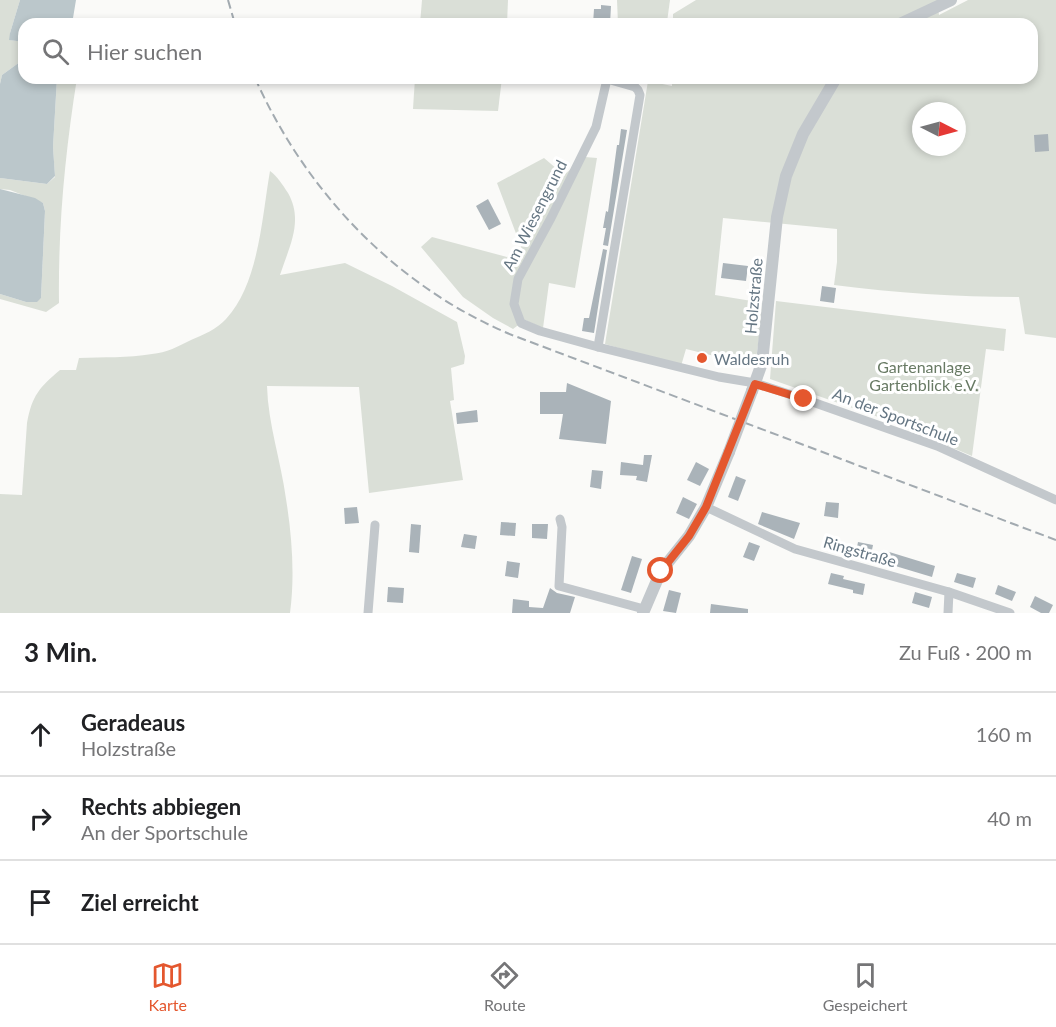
<!DOCTYPE html>
<html lang="de">
<head>
<meta charset="utf-8">
<style>
	:root { --surface:#fff; --page:#f2f2f2; --text:#202124; --muted:#757577; --line:#e0e0e0; --accent:#e4572e }
	body { margin:0; font-family:Lato,sans-serif; background:var(--page); color:var(--text) }
	.compass { position:absolute; left:912px; top:102px; width:54px; height:54px; border-radius:50%; background:var(--surface); box-shadow:0 3px 9px #0003; rotate:96deg }
	.stop { position:absolute; width:18px; height:18px; margin:-14px; border:4px solid #e4572e; border-radius:50%; background:#fff }
	.stop.end { background:#e4572e; border-color:#fff; box-shadow:0 2px 6px #0008 }
	.list { margin:0; padding:0; list-style:none }
	h2 { display:flex; justify-content:space-between; align-items:center; height:78px; margin:0; padding:0 24px; font-size:26px }
	h2 small { font-size:20px; font-weight:400; color:var(--muted) }
	.list li { display:grid; grid-template-columns:39px 1fr auto; gap:18px; align-items:center; box-sizing:border-box; height:84px; padding:0 24px; border-top:2px solid var(--line) }
	.list b { display:block; font-size:22px; white-space:nowrap }
	.list p { margin:0; font-size:20px; white-space:nowrap; color:var(--muted) }
	.list em { font-size:20px; font-style:normal; color:var(--muted) }
	.icon { flex:none; width:33px; height:33px; fill:none; stroke:currentColor; stroke-width:2; stroke-linecap:round; stroke-linejoin:round }
	.map { position:relative; flex:none; width:1056px; height:613px; overflow:hidden }
	.search { position:absolute; background:var(--surface); box-shadow:0 3px 9px #0003; left:18px; right:18px; top:18px; height:66px; display:flex; align-items:center; gap:15px; box-sizing:border-box; padding:0 21px; border-radius:18px; color:var(--muted); font-size:22px }
	.sheet { height:330px; background:var(--surface) }
	nav { display:flex; justify-content:space-around; align-items:center; box-sizing:border-box; height:84px; border-top:2px solid var(--line); background:var(--surface); font-size:16px; color:var(--muted) }
	nav a { display:grid; justify-items:center; gap:3px }
	nav .on { color:var(--accent) }
	.map>svg:first-child { display:block }
</style>
</head>
<body>
<div class="map">
<svg width="1056" height="613" viewBox="0 0 1056 613">
	<rect width="100%" height="100%" fill="#fafaf8"/>
	<g fill="#dadfd7" fill-rule="evenodd">
		<polygon points="0,0 20,0 10,33 10,40 24,42 24,59 2,75 0,84"/>
		<polygon points="422,0 508,0 507,24 420,24"/>
		<polygon points="617,0 670,0 667,22 662,24 618,24"/>
		<path d="M 696,0 L 937,0 L 939,15 L 968,0 L 1056,0 L 1056,338 L 1025,334 L 1019,297 C 957,297 896,293 834,285 L 837,262 L 837,229 L 723,218 L 715,295 L 764,303 L 755,366 L 686,349 L 681,366 L 605,344 L 648,81 L 672,86 L 672,78 L 1032,78 L 1032,24 L 673,24 L 673,14 ZM 921,111 L 957,111 L 957,147 L 921,147 Z"/>
		<path d="M 57,78 L 77,78 C 65,153 58,227 59,303 L 46,312 L 0,299 L 0,294 L 26,302 L 41,298 L 45,211 L 43,203 L 10,190 L 0,189 L 0,178 L 47,184 L 55,177 L 53,147 Z"/>
		<polygon points="415,78 502,78 498,111 413,109"/>
		<polygon points="585,157 597,158 575,288 549,283 543,328 525,320 513,329 493,318 463,297 421,247 432,237 507,257 523,252 497,183 544,158 564,175"/>
		<path d="M 270,171 C 278,177 282,184 288,193 C 304,221 289,247 280,275 L 345,263 L 392,286 L 457,322 L 465,356 L 464,364 L 451,368 L 454,400 L 450,401 L 463,480 L 369,493 L 359,387 L 267,386 C 268,424 281,461 286,499 C 292,536 295,576 290,613 L 0,613 L 0,494 L 22,495 L 27,423 C 32,395 40,387 60,370 L 76,370 L 79,358 C 103,357 128,358 152,354 C 166,353 179,346 191,340 C 203,335 217,329 226,319 C 259,284 262,216 270,171 Z"/>
		<polygon points="776,301 1006,329 1004,351 986,349 972,456 884,419 770,379"/>
	</g>
	<g fill="#bbc7cb">
		<polygon points="20,0 76,0 72,24 24,24 24,42 9,40 10,33"/>
		<polygon points="24,59 24,78 57,78 53,147 55,176 47,184 0,178 0,84 2,75"/>
		<polygon points="0,189 35,198 43,203 45,211 41,298 37,302 26,302 0,294"/>
	</g>
	<g fill="#aab3b9">
		<polygon points="601,5 611,6 610,24 593,24 594,9 601,9"/>
		<polygon points="621,129 627,130 608,246 603,245 606,228 603,228 606,211 608,212 617,145 619,145"/>
		<polygon points="1048,134 1049,151 1035,152 1034,135"/>
		<polygon points="488,199 501,224 489,230 476,206"/>
		<polygon points="603,249 607,250 594,333 582,331 584,318 589,318"/>
		<polygon points="723,263 748,266 746,281 721,278"/>
		<polygon points="822,286 836,288 834,303 820,301"/>
		<polygon points="567,383 611,401 606,444 559,439 563,414 540,414 540,392 566,392"/>
		<polygon points="477,410 478,422 457,424 456,413"/>
		<polygon points="644,455 652,455 647,482 636,480 637,476 620,475 621,462 643,465"/>
		<polygon points="696,462 709,469 700,486 687,480"/>
		<polygon points="592,470 603,471 601,489 590,487"/>
		<polygon points="736,476 746,480 738,501 728,497"/>
		<polygon points="683,497 697,504 689,519 676,513"/>
		<polygon points="826,502 839,503 838,518 824,516"/>
		<polygon points="357,507 359,523 345,524 344,508"/>
		<polygon points="762,512 800,523 794,539 758,524"/>
		<polygon points="501,522 516,523 515,536 500,535"/>
		<polygon points="411,524 421,525 419,553 409,552"/>
		<polygon points="532,524 548,524 547,539 532,538"/>
		<polygon points="464,534 477,536 475,549 461,547"/>
		<polygon points="749,542 760,546 754,561 743,557"/>
		<polygon points="858,542 873,545 870,560 855,557"/>
		<polygon points="886,551 935,566 932,577 882,562"/>
		<polygon points="632,556 642,559 631,593 621,590"/>
		<polygon points="507,561 520,563 518,578 505,576"/>
		<polygon points="831,573 844,576 843,579 865,584 863,595 853,593 853,590 828,584"/>
		<polygon points="957,573 976,578 973,588 954,582"/>
		<polygon points="998,585 1016,592 1012,601 995,594"/>
		<polygon points="388,587 404,588 403,603 387,602"/>
		<polygon points="550,588 557,593 575,597 570,613 512,613 513,599 529,601 529,607 543,608"/>
		<polygon points="669,590 681,593 676,613 663,611"/>
		<polygon points="915,592 932,597 929,608 912,603"/>
		<polygon points="1035,596 1053,605 1049,613 1041,613 1030,607"/>
		<polygon points="711,604 748,609 748,613 710,613"/>
	</g>
	<g fill="none" stroke-linecap="round" stroke-linejoin="round">
		<g stroke="#c3c8cc" stroke-width="9">
			<polyline points="605,78 607,79 596,127 551,218 518,279 514,304 521,323 540,331 598,347 719,377 755,383 804,399 937,446 1056,500"/>
			<polyline points="598,347 640,95 638,90 635,87 607,79"/>
			<polyline points="706,507 795,549 949,592 1010,613"/>
			<polyline points="560,519 562,527 559,586 644,609"/>
			<polyline points="368,613 375,525"/>
			<polyline points="948,613 949,592"/>
		</g>
		<g stroke="#c3c8cc" stroke-width="12">
			<polyline points="900,24 951,0"/>
			<polyline points="752,391 762,363 777,217 786,176 803,134 836,78"/>
			<polyline points="643,613 661,571 689,536 706,507 729,452"/>
		</g>
		<g stroke="#a2aab0" stroke-width="2" stroke-dasharray="9 4.5" stroke-linecap="butt">
			<polyline points="228,0 235,24"/>
			<path d="M 255,78 C 306,192 396,287 512,335 L 1056,540"/>
		</g>
		<polyline stroke="#c3c8cc" stroke-width="12" points="729,452 752,391"/>
	</g>
	<g fill="none" stroke-linecap="round" stroke-linejoin="round">
		<polyline stroke="#e4572e" stroke-width="8" points="661,571 689,536 706,507 755,384 804,399"/>
	</g>
	<circle fill="#e4572e" stroke="#fff" stroke-width="2" cx="702" cy="358" r="6"/>
	<g text-anchor="middle" dominant-baseline="central" stroke-width="6" stroke-linejoin="round" paint-order="stroke">
		<g font-size="16" fill="#657683" stroke="#fff">
			<text transform="translate(534 215) rotate(-63)">Am Wiesengrund</text>
			<text transform="translate(753 296) rotate(-85)">Holzstraße</text>
			<text transform="translate(896 416) rotate(21)">An der Sportschule</text>
			<text transform="translate(860 551) rotate(16)">Ringstraße</text>
		</g>
		<g font-size="16" fill="#657683" stroke="#fff" text-anchor="start">
			<text x="714" y="358">Waldesruh</text>
		</g>
		<g font-size="16" fill="#687a64" stroke="#fff">
			<text x="924" y="366">Gartenanlage<tspan x="924" dy="18">Gartenblick e.V.</tspan></text>
		</g>
	</g>
</svg>
<svg class="compass" viewBox="-18 -18 36 36"><path d="M0-13l5 13h-10z" fill="#e53935"/><path d="M0 13l5-13h-10z" fill="#757577"/></svg>
<div class="stop" style="left:661px;top:571px"></div>
<div class="stop end" style="left:804px;top:399px"></div>
<div class="search"><svg class="icon" aria-label="search" viewBox="0 0 24 24"><circle cx="10" cy="10" r="6"/><path d="M15 15l6 6"/></svg>Hier suchen</div>
</div>
<section class="sheet">
<h2>3 Min.<small>Zu Fuß · 200 m</small></h2>
<ul class="list">
<li><svg class="icon" aria-label="ahead" viewBox="0 0 24 24"><path d="M12 20V5M6 11l6-6 6 6"/></svg><div><b>Geradeaus</b><p>Holzstraße</p></div><em>160 m</em></li>
<li><svg class="icon" aria-label="right" viewBox="0 0 24 24"><path d="M7 20v-9h11M14 6l5 5-5 5"/></svg><div><b>Rechts abbiegen</b><p>An der Sportschule</p></div><em>40 m</em></li>
<li><svg class="icon" aria-label="arrive" viewBox="0 0 24 24"><path d="M6 21V4h12l-3 4 3 4H6"/></svg><div><b>Ziel erreicht</b></div></li>
</ul>
</section>
<nav>
<a class="on"><svg class="icon" aria-label="map" viewBox="0 0 24 24"><path d="M3 6l6-2 6 2 6-2v14l-6 2-6-2-6 2zM9 4v14M15 6v14"/></svg>Karte</a>
<a><svg class="icon" aria-label="directions" viewBox="0 0 24 24"><path d="M12 3l9 9-9 9-9-9zM9 14v-3h6M13 9l2 2-2 2"/></svg>Route</a>
<a><svg class="icon" aria-label="saved" viewBox="0 0 24 24"><path d="M7 4h10v16l-5-4-5 4z"/></svg>Gespeichert</a>
</nav>
</body>
</html>
